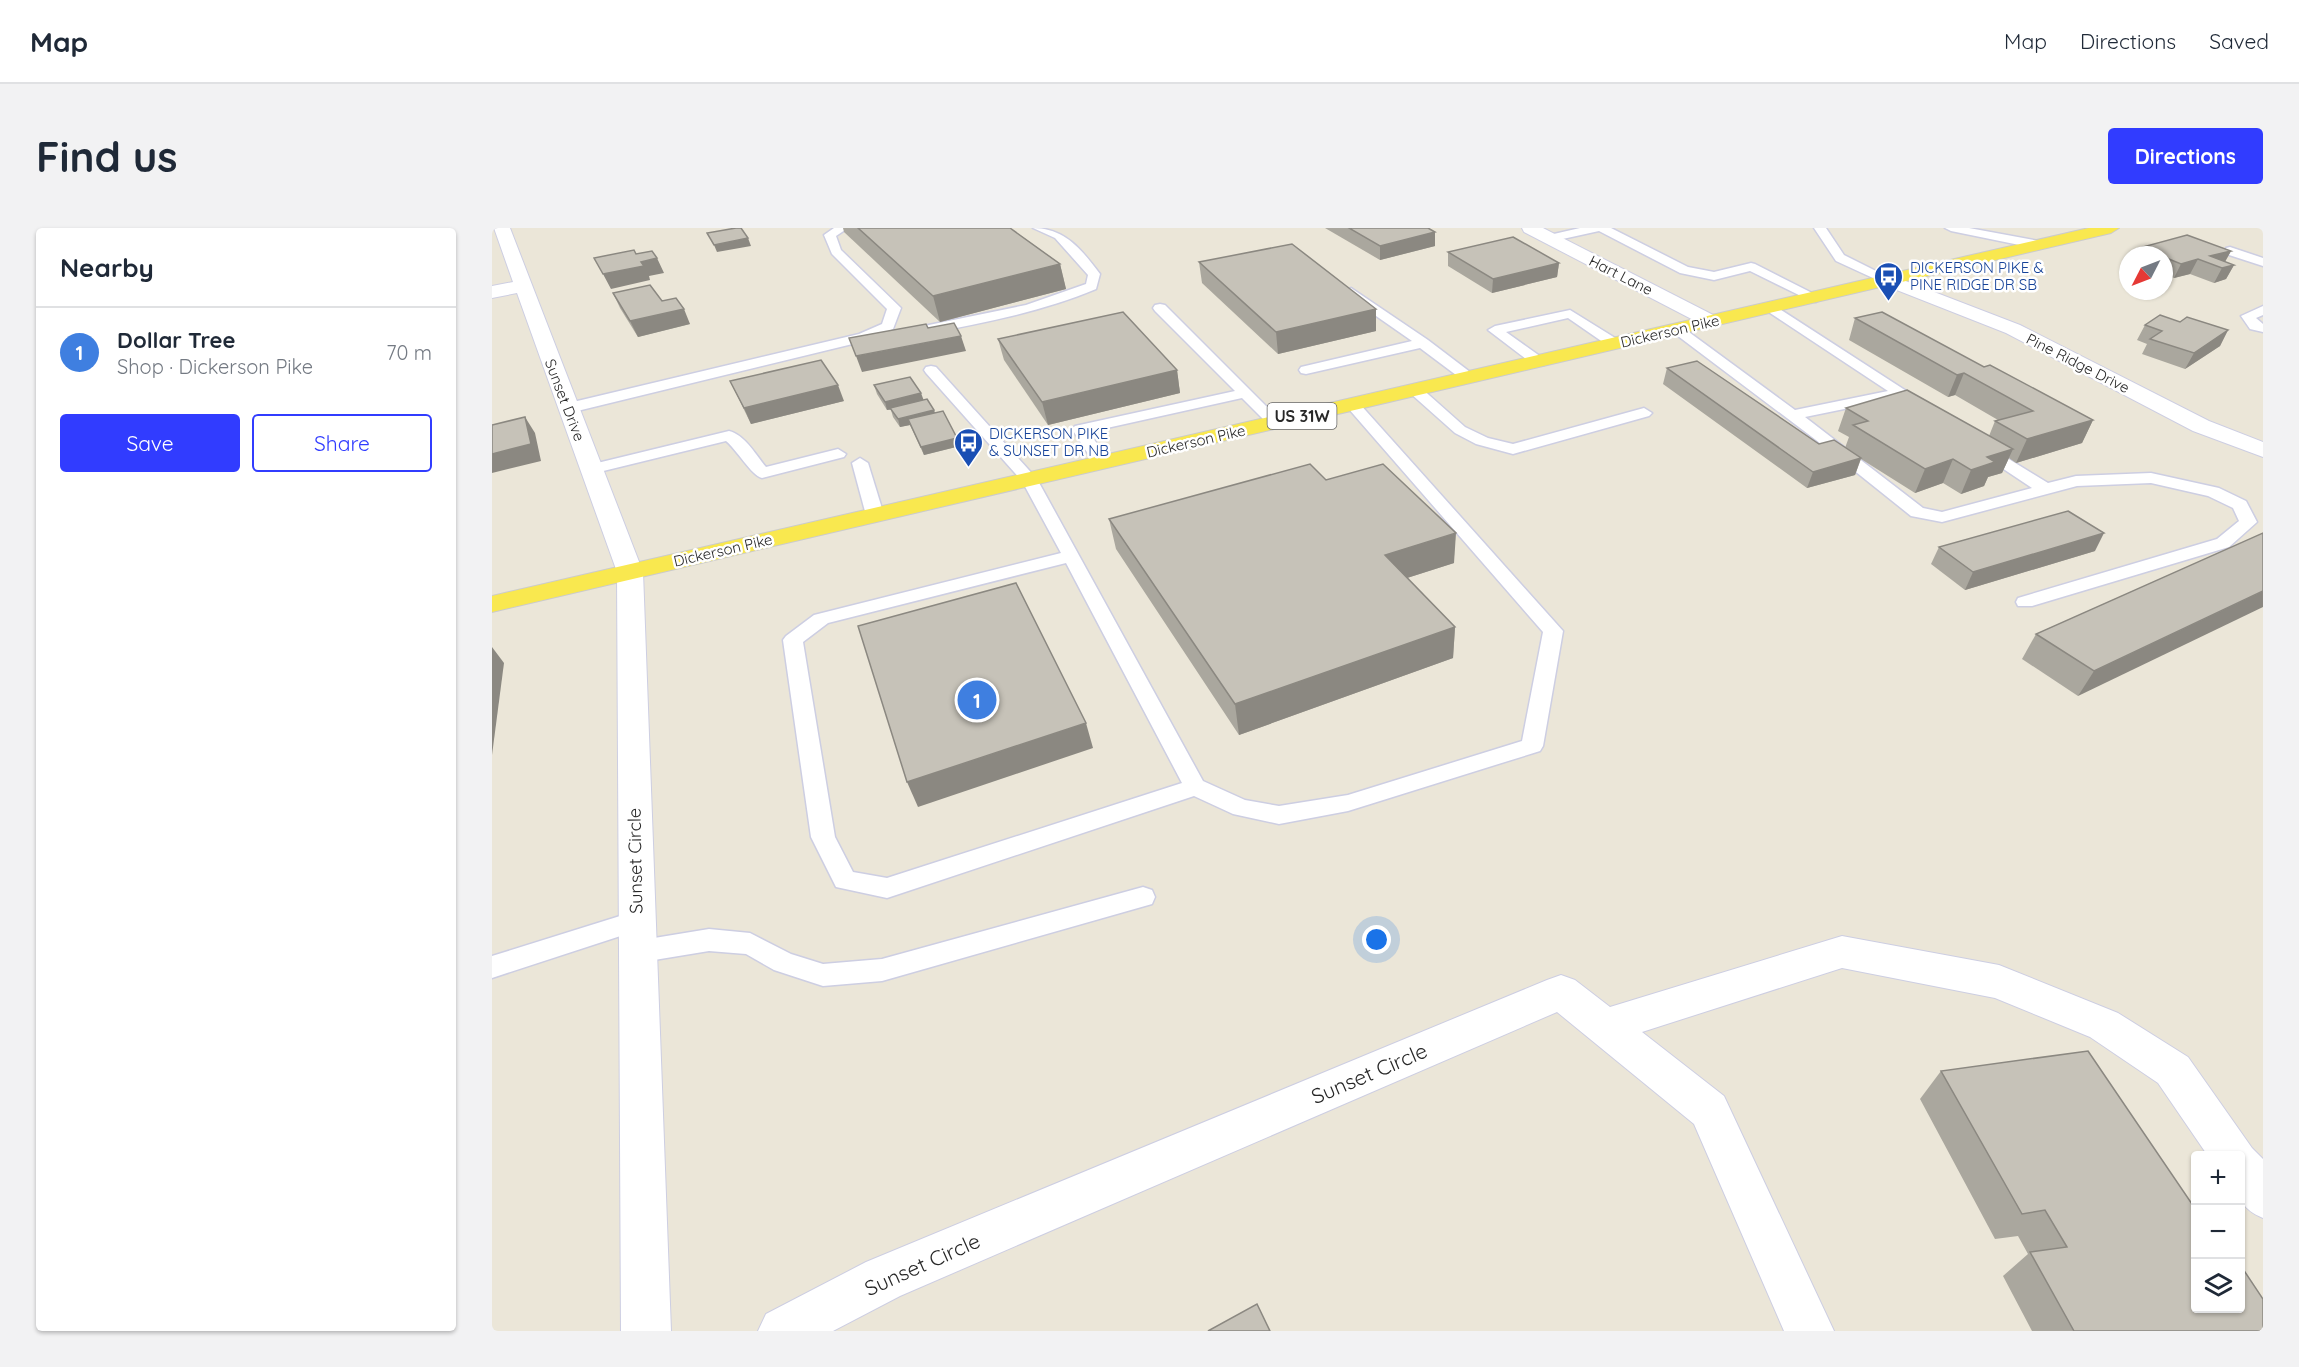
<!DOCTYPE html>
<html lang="en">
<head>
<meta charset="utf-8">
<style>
	:root { --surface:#fff; --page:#f2f2f3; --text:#1f2937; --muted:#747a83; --line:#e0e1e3; --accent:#313cff }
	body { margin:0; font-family:Quicksand,sans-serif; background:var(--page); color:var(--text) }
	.controls { position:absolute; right:18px; bottom:18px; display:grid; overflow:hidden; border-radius:6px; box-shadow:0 2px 4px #0004 }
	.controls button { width:54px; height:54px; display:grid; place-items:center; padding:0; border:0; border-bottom:2px solid var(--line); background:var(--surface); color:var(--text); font:30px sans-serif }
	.compass { position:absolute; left:1627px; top:18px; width:54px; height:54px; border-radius:50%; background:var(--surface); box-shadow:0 2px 4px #0004; rotate:228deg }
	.you { position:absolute; left:885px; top:712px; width:21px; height:21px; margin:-15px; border:4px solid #fff; border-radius:50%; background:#1a73e8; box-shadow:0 0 0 9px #1a73e833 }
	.badge { display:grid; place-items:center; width:39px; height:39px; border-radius:50%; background:var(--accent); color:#fff; font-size:20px; font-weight:700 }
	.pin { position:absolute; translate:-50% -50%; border:3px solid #fff; box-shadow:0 2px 6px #0006 }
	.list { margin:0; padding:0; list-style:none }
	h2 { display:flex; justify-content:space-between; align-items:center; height:78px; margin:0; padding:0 24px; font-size:26px }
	h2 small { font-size:20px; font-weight:400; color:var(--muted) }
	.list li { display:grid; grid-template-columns:39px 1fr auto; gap:18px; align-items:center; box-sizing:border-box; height:90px; padding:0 24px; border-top:2px solid var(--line) }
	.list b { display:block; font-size:22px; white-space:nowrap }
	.list p { margin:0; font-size:20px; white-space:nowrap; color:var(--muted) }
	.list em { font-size:20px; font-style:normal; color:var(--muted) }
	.actions { display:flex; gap:12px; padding:18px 24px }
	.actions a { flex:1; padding:14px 0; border:2px solid var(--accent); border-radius:6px; text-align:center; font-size:21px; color:var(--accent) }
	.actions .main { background:var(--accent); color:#fff }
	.icon { flex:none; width:33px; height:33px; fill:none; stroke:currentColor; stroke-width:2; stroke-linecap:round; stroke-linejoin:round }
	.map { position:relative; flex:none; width:1771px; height:1103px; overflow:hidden; border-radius:6px }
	header { display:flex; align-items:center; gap:36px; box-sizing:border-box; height:84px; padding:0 30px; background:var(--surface); border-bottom:2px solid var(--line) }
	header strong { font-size:28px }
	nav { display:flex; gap:33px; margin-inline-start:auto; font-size:21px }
	.intro { display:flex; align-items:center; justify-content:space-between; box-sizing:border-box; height:144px; padding:0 36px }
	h1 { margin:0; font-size:42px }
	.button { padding:15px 27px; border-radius:6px; background:var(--accent); color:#fff; font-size:21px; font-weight:700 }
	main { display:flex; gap:36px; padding:0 36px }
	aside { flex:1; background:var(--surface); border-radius:6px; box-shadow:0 2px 4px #0004 }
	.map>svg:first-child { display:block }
</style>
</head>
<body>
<header>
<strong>Map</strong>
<nav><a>Map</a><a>Directions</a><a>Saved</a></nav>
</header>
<div class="intro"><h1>Find us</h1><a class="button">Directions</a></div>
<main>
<aside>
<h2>Nearby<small></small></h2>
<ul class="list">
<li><span class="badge" style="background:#3f7fe0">1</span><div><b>Dollar Tree</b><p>Shop · Dickerson Pike</p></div><em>70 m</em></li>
</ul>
<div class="actions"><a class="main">Save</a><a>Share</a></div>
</aside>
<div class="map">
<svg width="1771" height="1103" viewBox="0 0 1771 1103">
	<rect width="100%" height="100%" fill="#ebe6d8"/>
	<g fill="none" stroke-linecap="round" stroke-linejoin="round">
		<defs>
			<g id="lane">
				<polygon points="342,0 356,0 344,8 349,22 409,80 401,101 377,112 77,185 69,180 77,175 367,106 390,96 395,81 340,26 332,7"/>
				<path d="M 541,0 C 573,0 590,22 608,46 L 604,61 C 549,84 491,95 432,106 L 427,105 L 425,102 L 427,99 L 534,77 L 594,56 L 596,47 L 563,10 Z"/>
				<polygon points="1088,0 1119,0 1196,39 1222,44 1259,35 1263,36 1330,70 1324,74 1319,73 1258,43 1222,52 1188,45 1107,3 1057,14 1051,10 1053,8"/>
				<polygon points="1322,0 1334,0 1352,27 1404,53 1402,56 1394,56 1344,33"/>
				<polygon points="1453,0 1477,0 1547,13 1553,17 1547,21 1459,3"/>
				<polygon points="1738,19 1771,30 1771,38 1734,26 1734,20"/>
				<polygon points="859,60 936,112 982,147 984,150 982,153 972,153 928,120 814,146 809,145 807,142 809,139 920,113 854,67 853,64"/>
				<polygon points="668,76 673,77 791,195 783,200 778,198 750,170 597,204 618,235 616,238 604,238 580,201 583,198 743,163 663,83 661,80 663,77"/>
				<polygon points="1280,76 1436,177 1439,180 1431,185 1406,170 1313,189 1431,280 1450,284 1540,260 1483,222 1481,219 1483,216 1489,214 1556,255 1584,248 1659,245 1727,260 1754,273 1765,294 1737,319 1540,378 1526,378 1524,374 1526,370 1725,311 1747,293 1741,280 1716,268 1659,255 1585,258 1450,294 1419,288 1324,212 1178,102 1180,99 1190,99 1303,182 1396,163 1275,83 1273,80 1275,77"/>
				<polygon points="1771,78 1771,87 1764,90 1771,96 1771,104 1758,101 1749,88"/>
				<polygon points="1078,82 1128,113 1130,116 1128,119 1118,119 1076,90 1014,104 1052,131 1054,134 1052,137 1042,137 996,102 1003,98"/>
				<path d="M 439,138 L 444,139 L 545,251 L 711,553 L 753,572 L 787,578 L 856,567 L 1030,513 L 1051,404 L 856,180 L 853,177 L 861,172 L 866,174 L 1071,403 L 1051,518 L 1048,523 L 856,583 L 787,596 L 741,586 L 702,568 L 395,670 L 344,659 L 319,609 L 291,412 L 294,408 L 322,387 L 569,325 L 530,253 L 434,145 L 432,142 L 434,139 ZM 574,335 L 690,555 L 395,650 L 361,644 L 343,609 L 311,414 L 336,395 Z"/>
				<polygon points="923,158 928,159 973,199 996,210 1021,216 1152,180 1160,185 1157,188 1021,226 984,216 963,205 918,165 916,162"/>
				<path d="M 237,203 C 253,207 264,227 274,239 L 346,221 L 354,226 L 352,229 L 270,250 C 259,247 245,222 234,213 L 99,246 L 91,241 L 93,238 Z"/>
				<polygon points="368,230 376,235 392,287 389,291 377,291 374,287 360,235"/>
				<polygon points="651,659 660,662 663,669 660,676 390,753 331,758 282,742 254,726 217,723 144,735 135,732 131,724 135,716 144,713 217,701 258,705 299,726 331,736 390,731"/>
				<polygon points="144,683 153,686 157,693 153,700 0,750 0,728"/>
			</g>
			<g id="street">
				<polygon points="2,0 18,0 151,344 179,1103 129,1103 125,344 25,65 0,70 0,58 21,54"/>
				<polygon points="1398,47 1528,97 1717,193 1771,214 1771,229 1701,203 1514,105 1392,57 1389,53 1392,49"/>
				<path d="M 1350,708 L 1507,737 L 1626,785 L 1696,829 L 1760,920 L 1771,931 L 1771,990 C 1739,977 1748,958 1748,928 L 1716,928 L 1666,855 L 1598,809 L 1503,770 L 1350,740 L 1150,804 L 1232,868 L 1342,1103 L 1292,1103 L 1202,896 L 1065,784 L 408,1068 L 341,1103 L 266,1103 L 274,1086 L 374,1034 L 1055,752 L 1069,747 L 1083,752 L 1118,779 Z"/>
			</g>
			<polygon id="secondary" points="1030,0 1051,0 1227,90 1230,94 1227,98 1213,98 1032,4"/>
			<polygon id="primary" points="1597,0 1627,0 1619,5 0,384 0,368"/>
		</defs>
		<use href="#lane" stroke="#cdcee2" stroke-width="3"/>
		<use href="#street" stroke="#cdcee2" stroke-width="2"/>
		<use href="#secondary" stroke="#cdcee2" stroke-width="2"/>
		<use href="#primary" stroke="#cbcbcb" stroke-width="2"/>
		<use href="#lane" fill="#fff" fill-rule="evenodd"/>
		<use href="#street" fill="#fff" fill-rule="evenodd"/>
		<use href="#secondary" fill="#fff" fill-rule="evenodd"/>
		<use href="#primary" fill="#f9e84f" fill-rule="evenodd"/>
	</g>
	<g fill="#aaa79e">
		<polygon points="351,0 518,0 568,36 574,61 448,94 352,4"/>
		<polygon points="833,0 936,0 943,4 943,18 888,32"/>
		<polygon points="1647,20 1739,23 1733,34 1742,37 1734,51 1722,55 1698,46 1682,50 1672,46 1672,27 1644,27"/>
		<polygon points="956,24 1067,35 1065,49 1000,65 956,38"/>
		<polygon points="707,34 884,81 884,103 786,126 710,55"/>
		<polygon points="121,65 170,73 198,96 146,109 128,80"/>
		<polygon points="1363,90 1492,139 1601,192 1590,215 1524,235 1517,230 1510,245 1496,249 1492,258 1469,266 1451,255 1423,265 1369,231 1363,247 1315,260 1171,156 1175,140 1327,216 1353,220 1357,209 1346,203 1354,180 1497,208 1503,193 1506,192 1463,167 1456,169 1357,112"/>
		<polygon points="1688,94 1736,102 1728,118 1693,141 1650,126 1655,116 1645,112 1653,97"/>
		<polygon points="506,111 685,142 688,165 556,197 512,132"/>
		<polygon points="238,153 352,173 259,196"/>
		<polygon points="382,157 431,172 465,210 468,218 432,227 418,197 408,199 401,189 399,182 395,182 385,166"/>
		<polygon points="834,252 962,335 915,350 963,399 961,430 747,507 624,321 617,291"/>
		<polygon points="1771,305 1586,468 1530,431 1544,406"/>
		<polygon points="1447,319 1603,323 1473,362 1439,336"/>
		<polygon points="1449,843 1771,1103 1540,1103 1511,1048 1536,1026 1526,1008 1503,1011 1428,871"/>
	</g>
	<g fill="#8b8881">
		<polygon points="943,4 943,18 888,32 888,18"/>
		<polygon points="256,10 259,18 225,24 222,17"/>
		<polygon points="1739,23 1731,37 1718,28"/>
		<polygon points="165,30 172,45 157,48 158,52 119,61 111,46 149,34"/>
		<polygon points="1706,31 1698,46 1682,50 1689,36"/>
		<polygon points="1067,35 1065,49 1000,65 1001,51"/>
		<polygon points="568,36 574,61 448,94 441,68"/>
		<polygon points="1742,37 1734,51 1722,55 1730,40"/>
		<polygon points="192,81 198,96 146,109 138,93"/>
		<polygon points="884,81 884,103 786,126 784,104"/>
		<polygon points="1736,102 1728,118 1693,141 1702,125"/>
		<polygon points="469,108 474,123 370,144 364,128"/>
		<polygon points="685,142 688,165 556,197 550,174"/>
		<polygon points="1472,145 1463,167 1456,169 1465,147"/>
		<polygon points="346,157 352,173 259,196 252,180"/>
		<polygon points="429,165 432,173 395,182 393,174"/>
		<polygon points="442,182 445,190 416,191 418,197 408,199 406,191"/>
		<polygon points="33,189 43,205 49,233 0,245 0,226"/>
		<polygon points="1601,192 1590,215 1524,235 1535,211"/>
		<polygon points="465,210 468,218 432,227 429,219"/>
		<polygon points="1521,221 1510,245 1496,249 1492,258 1469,266 1479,242 1495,229"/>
		<polygon points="1369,230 1363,247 1315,260 1321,244"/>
		<polygon points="1461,231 1451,255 1423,265 1433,241"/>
		<polygon points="964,305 962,335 893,357 893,327"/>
		<polygon points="1612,305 1603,323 1473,362 1481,344"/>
		<polygon points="1771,363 1771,379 1586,468 1602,443"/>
		<polygon points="963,399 961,430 747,507 743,476"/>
		<polygon points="0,419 12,435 0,527"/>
		<polygon points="594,495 601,520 426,579 415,554"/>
	</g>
	<g fill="#c6c2b8" stroke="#8b8881" stroke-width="1.5">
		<polygon points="244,0 249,0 256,10 222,17 215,5"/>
		<polygon points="366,0 518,0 568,36 441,68"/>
		<polygon points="857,0 936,0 943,4 888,18"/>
		<polygon points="1695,7 1739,23 1718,28 1742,37 1730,40 1706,31 1689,36 1672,29 1672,27 1666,27 1647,20"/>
		<polygon points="1021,9 1067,35 1001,51 956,24"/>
		<polygon points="800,16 884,81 784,104 707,34"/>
		<polygon points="142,22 144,26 160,23 165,30 149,34 152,38 111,46 102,30"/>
		<polygon points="158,57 170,73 184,70 192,81 138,93 121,65"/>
		<polygon points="631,84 685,142 550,174 506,111"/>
		<polygon points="1390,84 1492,139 1498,137 1601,192 1535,211 1503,193 1541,183 1472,145 1465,147 1363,90"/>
		<polygon points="1668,87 1688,94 1695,89 1736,102 1702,125 1658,111 1670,103 1653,97"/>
		<polygon points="462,95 469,108 364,128 357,110 434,96 436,100"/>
		<polygon points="329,132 346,157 252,180 238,153"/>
		<polygon points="1205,133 1327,216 1342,212 1369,230 1321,244 1175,140"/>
		<polygon points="418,149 429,165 393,174 382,157"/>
		<polygon points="1415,162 1521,221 1495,229 1503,234 1479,242 1461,231 1433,241 1361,197 1376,193 1354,180"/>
		<polygon points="435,171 442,182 406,191 398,180"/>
		<polygon points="451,183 465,210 429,219 416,191"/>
		<polygon points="33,189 39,216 0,226 0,197"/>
		<polygon points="818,236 834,252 891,236 964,305 893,327 963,399 743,476 617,291"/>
		<polygon points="1576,283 1612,305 1481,344 1447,319"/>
		<polygon points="1771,305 1771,363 1602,443 1544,406"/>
		<polygon points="524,355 594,495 415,554 366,398"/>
		<polygon points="1596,823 1702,979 1704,979 1704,1080 1749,1080 1749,1038 1771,1071 1771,1103 1582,1103 1538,1024 1575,1019 1553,982 1530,986 1449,843"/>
		<polygon points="765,1076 778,1103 716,1103"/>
	</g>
	<defs>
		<symbol id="bus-pin" viewBox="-11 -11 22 30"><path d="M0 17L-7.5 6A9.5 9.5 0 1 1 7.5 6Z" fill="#1a4fb4" stroke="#fff"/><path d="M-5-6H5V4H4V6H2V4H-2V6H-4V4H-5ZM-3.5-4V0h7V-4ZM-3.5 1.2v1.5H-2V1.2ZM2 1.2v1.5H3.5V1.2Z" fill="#fff"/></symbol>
	</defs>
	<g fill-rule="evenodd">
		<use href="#bus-pin" x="1380" y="32" width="33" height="45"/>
		<use href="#bus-pin" x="460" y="198" width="33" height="45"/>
	</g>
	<g text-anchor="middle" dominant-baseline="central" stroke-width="5" stroke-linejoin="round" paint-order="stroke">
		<g font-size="15" fill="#164399" stroke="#fff" text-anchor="start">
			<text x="1418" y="39">DICKERSON PIKE &amp;<tspan x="1418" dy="17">PINE RIDGE DR SB</tspan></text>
			<text x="497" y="205">DICKERSON PIKE<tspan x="497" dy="17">&amp; SUNSET DR NB</tspan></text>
		</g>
		<g font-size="15" fill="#282828" stroke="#fff">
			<text transform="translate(1129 47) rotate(27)">Hart Lane</text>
			<text transform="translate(1178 103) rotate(-13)">Dickerson Pike</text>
			<text transform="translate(1586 135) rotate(27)">Pine Ridge Drive</text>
			<text transform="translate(73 172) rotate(69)">Sunset Drive</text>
			<text transform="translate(704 213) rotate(-13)">Dickerson Pike</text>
			<text transform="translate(231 322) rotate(-13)">Dickerson Pike</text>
		</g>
		<rect fill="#fff" stroke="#686868" stroke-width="1.5" x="775.5" y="175" width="69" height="26" rx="4.5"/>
		<g font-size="16" font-weight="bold" fill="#282828">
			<text x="810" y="188">US 31W</text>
		</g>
		<g font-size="18" fill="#282828" stroke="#fff">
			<text transform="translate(143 633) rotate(-91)">Sunset Circle</text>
		</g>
		<g font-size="21" fill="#282828" stroke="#fff">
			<text transform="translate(877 845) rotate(-23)">Sunset Circle</text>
			<text transform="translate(430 1036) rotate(-24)">Sunset Circle</text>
		</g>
	</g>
</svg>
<div class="controls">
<button>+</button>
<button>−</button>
<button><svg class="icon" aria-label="layers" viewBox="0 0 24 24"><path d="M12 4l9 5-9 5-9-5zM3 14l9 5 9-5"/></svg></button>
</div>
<svg class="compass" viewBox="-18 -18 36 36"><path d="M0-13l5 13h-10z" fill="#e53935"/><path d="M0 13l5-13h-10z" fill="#747a83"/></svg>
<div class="you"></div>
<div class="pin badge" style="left:485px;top:472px;background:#3f7fe0">1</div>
</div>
</main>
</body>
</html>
